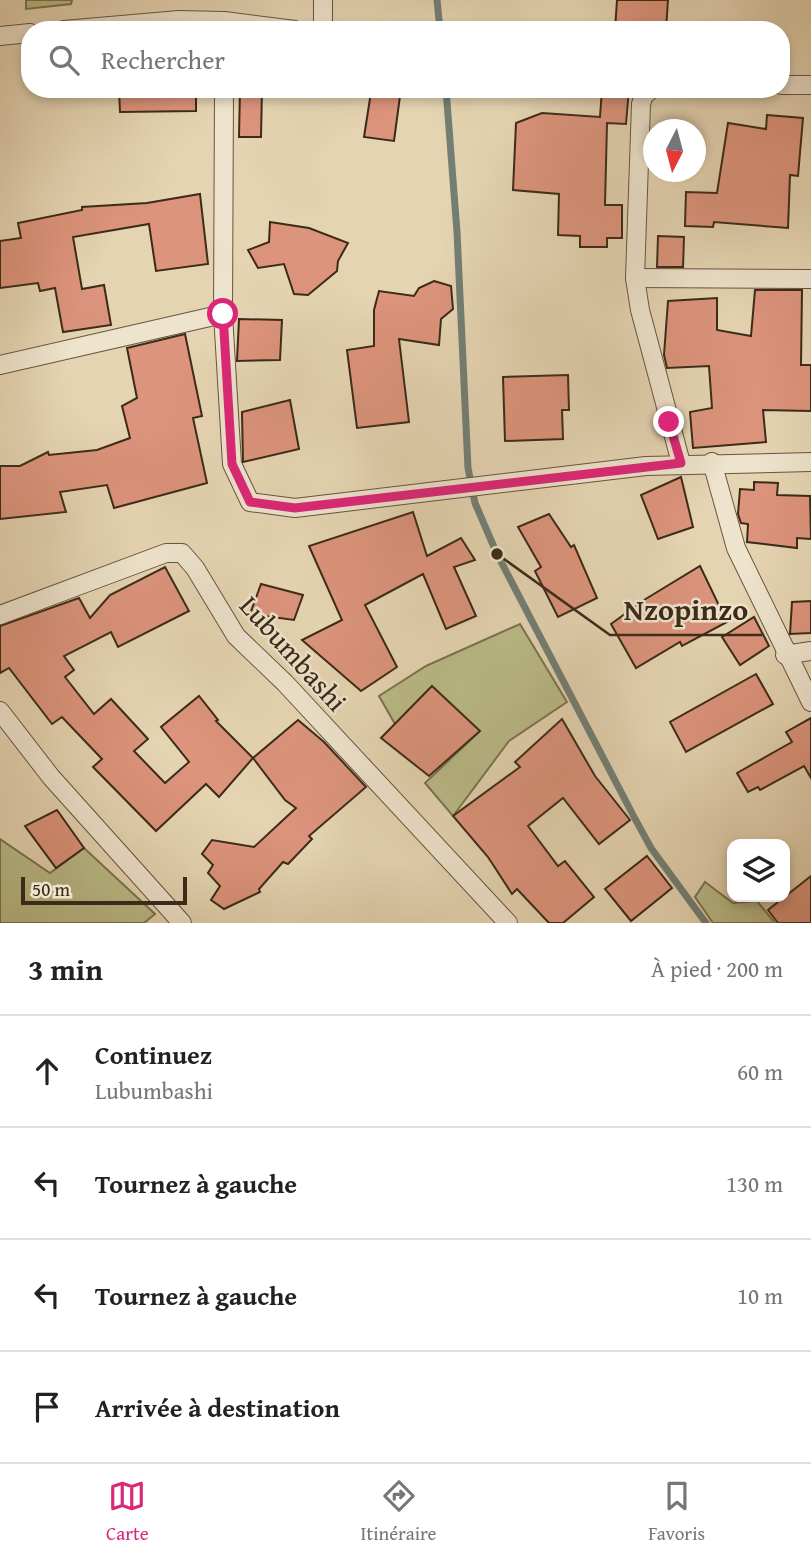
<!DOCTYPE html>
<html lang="fr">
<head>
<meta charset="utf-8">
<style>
	:root { --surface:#fff; --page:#f2f2f2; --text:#222; --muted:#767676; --line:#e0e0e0; --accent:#db2777 }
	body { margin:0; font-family:"Gentium Book Plus",serif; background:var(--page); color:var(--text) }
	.controls { position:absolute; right:21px; bottom:21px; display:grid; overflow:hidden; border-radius:14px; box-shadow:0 4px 10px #0003 }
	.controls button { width:63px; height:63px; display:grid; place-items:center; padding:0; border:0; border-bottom:2px solid var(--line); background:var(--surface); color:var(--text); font:35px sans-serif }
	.compass { position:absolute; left:643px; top:119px; width:63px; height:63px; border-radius:50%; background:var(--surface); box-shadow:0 4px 10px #0003; rotate:186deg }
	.scale { position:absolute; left:21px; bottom:18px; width:166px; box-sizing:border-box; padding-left:7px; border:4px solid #3c2b19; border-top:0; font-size:19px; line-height:24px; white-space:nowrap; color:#3c2b19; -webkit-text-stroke:5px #eee3cd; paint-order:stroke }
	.stop { position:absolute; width:21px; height:21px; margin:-16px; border:5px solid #db2777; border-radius:50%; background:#fff }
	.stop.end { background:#db2777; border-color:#fff; box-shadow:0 2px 7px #0008 }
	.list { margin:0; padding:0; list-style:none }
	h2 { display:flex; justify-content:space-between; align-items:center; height:91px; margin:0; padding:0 28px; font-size:30px }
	h2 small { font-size:23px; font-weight:400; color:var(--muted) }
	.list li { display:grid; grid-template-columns:46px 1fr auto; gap:21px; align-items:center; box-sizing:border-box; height:112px; padding:0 28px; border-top:2px solid var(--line) }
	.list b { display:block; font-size:26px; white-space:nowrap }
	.list p { margin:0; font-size:23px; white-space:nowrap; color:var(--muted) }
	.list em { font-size:23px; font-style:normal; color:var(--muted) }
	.icon { flex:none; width:38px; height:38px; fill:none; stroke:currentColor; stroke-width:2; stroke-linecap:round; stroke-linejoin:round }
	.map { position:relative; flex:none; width:811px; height:923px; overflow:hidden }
	.search { position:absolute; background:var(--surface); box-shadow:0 4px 10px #0003; left:21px; right:21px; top:21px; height:77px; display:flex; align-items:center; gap:18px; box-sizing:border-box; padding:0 24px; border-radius:28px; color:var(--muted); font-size:26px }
	.sheet { height:539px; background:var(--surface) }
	nav { display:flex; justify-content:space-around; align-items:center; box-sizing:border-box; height:98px; border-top:2px solid var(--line); background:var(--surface); font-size:19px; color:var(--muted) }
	nav a { display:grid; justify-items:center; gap:4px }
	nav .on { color:var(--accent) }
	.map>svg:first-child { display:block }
</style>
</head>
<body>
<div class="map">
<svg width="811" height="923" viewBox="0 0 811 923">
	<rect width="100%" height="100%" fill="#e5d4b2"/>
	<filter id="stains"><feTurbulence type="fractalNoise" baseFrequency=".00286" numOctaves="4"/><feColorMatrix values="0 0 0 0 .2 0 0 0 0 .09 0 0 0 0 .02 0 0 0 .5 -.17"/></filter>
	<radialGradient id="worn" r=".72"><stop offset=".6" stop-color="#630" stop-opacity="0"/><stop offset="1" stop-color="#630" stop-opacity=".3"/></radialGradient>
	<g fill="#babb88" stroke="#7b7350" stroke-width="2">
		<polygon points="26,0 72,0 71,4 26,9"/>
		<polygon points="520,624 567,702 509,741 453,816 425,783 479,732 395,724 379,696 426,666"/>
		<polygon points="0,839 50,873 84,848 155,914 144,923 0,923"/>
		<polygon points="705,882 733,903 757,901 775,923 713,923 695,897"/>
	</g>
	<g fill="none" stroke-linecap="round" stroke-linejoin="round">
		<g stroke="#737f75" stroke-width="7">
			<polyline points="437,0 440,30"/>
			<polyline points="446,89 457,232 468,468 475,503 497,554 633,815 651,848 706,923"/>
		</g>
	</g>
	<g fill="#dc947c" stroke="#3c2b19" stroke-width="2">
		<polygon points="617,0 668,0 666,30 615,30"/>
		<polygon points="119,89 196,89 196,111 120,112"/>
		<polygon points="240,89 262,89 261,137 239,137"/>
		<polygon points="602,89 629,89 626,124 607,123 605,205 622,205 622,238 607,238 607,247 580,247 580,236 558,235 559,194 513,190 516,123 542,113 600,117"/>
		<polygon points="371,92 400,96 394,141 364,137"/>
		<polygon points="767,115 803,118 798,176 790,175 788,228 714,222 713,227 685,226 686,192 717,193 728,123 766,129"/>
		<polygon points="200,194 208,264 156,271 149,224 73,237 82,289 104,285 111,325 63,332 55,288 40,291 38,283 0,288 0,241 21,238 18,223 82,210 82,207 147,203"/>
		<polygon points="270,222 309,228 348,243 338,261 337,271 308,295 294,294 284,264 258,268 248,250 269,242"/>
		<polygon points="658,236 684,237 683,267 657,267"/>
		<polygon points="434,281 451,286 453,309 441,319 439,345 399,339 409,422 357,428 347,350 374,346 374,310 379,291 414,296 419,288"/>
		<polygon points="755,290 802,290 801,365 811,365 811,411 763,410 766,442 693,448 690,412 712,408 709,366 667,368 664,355 668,301 717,298 717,330 751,336"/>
		<polygon points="239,319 282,320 280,360 237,361"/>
		<polygon points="185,334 202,416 193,418 207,483 114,508 107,485 60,492 66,512 0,519 0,466 20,466 48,452 49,455 97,450 130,438 122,406 137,398 127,348"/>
		<polygon points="568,375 569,410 562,410 563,439 505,441 503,377"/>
		<polygon points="290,400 299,449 243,462 242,412"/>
		<polygon points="681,477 693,527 658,539 641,495"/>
		<polygon points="754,482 778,483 777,495 810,496 811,539 797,538 797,548 747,542 748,524 741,523 738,514 740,489 754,490"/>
		<polygon points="413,512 427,556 461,538 475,560 454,567 476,616 446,629 423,574 365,605 397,667 361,691 302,640 342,620 309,546"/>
		<polygon points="549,514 571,547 574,545 597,598 558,617 535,571 541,567 518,527"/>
		<polygon points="700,566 727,622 682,646 680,642 636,668 611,624 644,600"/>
		<polygon points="165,567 189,611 118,647 111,632 64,656 74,670 65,677 94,714 111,699 148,739 134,751 165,783 189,762 161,727 199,696 218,720 216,721 253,758 219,797 206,784 156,831 93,767 102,759 62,717 52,724 9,668 0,673 0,626 79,598 90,618 110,595"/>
		<polygon points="261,584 303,595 294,620 250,614"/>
		<polygon points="811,601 811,633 790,634 792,602"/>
		<polygon points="754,617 769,646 740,665 722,637"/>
		<polygon points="756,674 773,704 686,752 670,722"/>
		<polygon points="432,686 480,731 429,776 381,738"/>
		<polygon points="811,718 811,778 804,766 760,790 758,787 748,792 737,773 792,742 786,732"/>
		<polygon points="562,719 595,776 630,820 599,844 563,798 528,826 558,866 565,861 594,897 563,923 549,923 517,889 512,894 488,857 453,816 520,767 515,762"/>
		<polygon points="298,720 324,742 366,787 309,836 312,839 288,864 283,862 259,889 260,892 224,909 211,900 220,886 208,873 213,865 202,854 212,840 254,847 296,808 285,800 253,758"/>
		<polygon points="57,810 84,848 56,868 25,826"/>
		<polygon points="647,856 672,888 631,921 605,889"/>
		<polygon points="811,876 811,923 778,923 768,910"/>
	</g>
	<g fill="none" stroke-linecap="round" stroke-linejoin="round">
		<defs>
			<g id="minor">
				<polyline points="64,30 179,20 224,21 295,30"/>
				<polyline points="323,30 323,0"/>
				<polyline points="0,36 30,33"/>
				<polyline points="781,85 811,85"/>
				<polyline points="224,89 223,314 232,464 250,502 295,508 646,466 811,462"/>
				<polyline points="652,89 644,95 641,104 635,278 640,310 681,463"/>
				<polyline points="635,278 811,279"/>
				<polyline points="0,365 223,314"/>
				<polyline points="712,462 736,548 811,702"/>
				<polyline points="0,615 166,553 182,553 195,568 236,636 285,683 508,923"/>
				<polyline points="785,655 811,651"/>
				<polyline points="0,711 51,777 182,923"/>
			</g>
		</defs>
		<use href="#minor" stroke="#66553f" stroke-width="20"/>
		<use href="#minor" stroke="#eee3cd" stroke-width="18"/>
	</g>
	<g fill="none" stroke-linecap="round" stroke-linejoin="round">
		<polyline stroke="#db2777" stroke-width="9" points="223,314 232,464 250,502 295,508 681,463 669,422"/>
	</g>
	<g text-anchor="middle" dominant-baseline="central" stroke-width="5" stroke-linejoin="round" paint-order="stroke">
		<g font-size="28" fill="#3c2b19" stroke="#eee3cd">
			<text transform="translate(294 653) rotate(48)">Lubumbashi</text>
		</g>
	</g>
	<path fill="none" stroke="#3c2b19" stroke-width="2.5" d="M497 554L610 635H762"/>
	<circle fill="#3c2b19" stroke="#eee3cd" stroke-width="2.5" cx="497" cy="554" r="7"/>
	<g font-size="30" text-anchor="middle" font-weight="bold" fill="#3c2b19" stroke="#eee3cd" stroke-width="5" stroke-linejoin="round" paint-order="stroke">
		<text x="686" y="620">Nzopinzo</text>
	</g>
	<rect width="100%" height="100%" filter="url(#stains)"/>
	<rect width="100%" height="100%" fill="url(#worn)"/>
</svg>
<div class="controls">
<button><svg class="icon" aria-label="layers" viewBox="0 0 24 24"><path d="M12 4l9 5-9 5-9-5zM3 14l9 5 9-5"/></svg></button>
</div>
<svg class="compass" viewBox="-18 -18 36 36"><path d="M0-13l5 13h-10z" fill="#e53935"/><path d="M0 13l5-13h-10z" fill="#767676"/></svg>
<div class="scale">50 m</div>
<div class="stop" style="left:223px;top:314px"></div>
<div class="stop end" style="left:669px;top:422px"></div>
<div class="search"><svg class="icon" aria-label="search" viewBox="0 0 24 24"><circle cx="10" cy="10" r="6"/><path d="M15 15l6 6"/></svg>Rechercher</div>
</div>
<section class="sheet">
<h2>3 min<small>À pied · 200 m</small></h2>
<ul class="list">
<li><svg class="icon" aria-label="ahead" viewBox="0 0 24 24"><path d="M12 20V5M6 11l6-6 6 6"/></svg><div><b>Continuez</b><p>Lubumbashi</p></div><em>60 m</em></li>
<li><svg class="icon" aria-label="left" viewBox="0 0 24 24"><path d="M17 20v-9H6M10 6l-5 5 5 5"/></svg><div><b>Tournez à gauche</b></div><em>130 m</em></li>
<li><svg class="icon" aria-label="left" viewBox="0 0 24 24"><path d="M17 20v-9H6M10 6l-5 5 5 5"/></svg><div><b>Tournez à gauche</b></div><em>10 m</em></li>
<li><svg class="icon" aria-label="arrive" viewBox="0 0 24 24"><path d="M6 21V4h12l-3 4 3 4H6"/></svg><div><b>Arrivée à destination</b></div></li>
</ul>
</section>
<nav>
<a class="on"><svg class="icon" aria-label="map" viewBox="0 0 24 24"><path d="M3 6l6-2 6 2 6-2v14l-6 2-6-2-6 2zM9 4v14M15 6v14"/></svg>Carte</a>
<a><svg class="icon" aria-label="directions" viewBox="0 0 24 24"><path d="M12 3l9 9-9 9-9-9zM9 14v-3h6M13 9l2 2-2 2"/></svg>Itinéraire</a>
<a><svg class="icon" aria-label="saved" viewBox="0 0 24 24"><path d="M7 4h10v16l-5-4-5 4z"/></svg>Favoris</a>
</nav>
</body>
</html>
